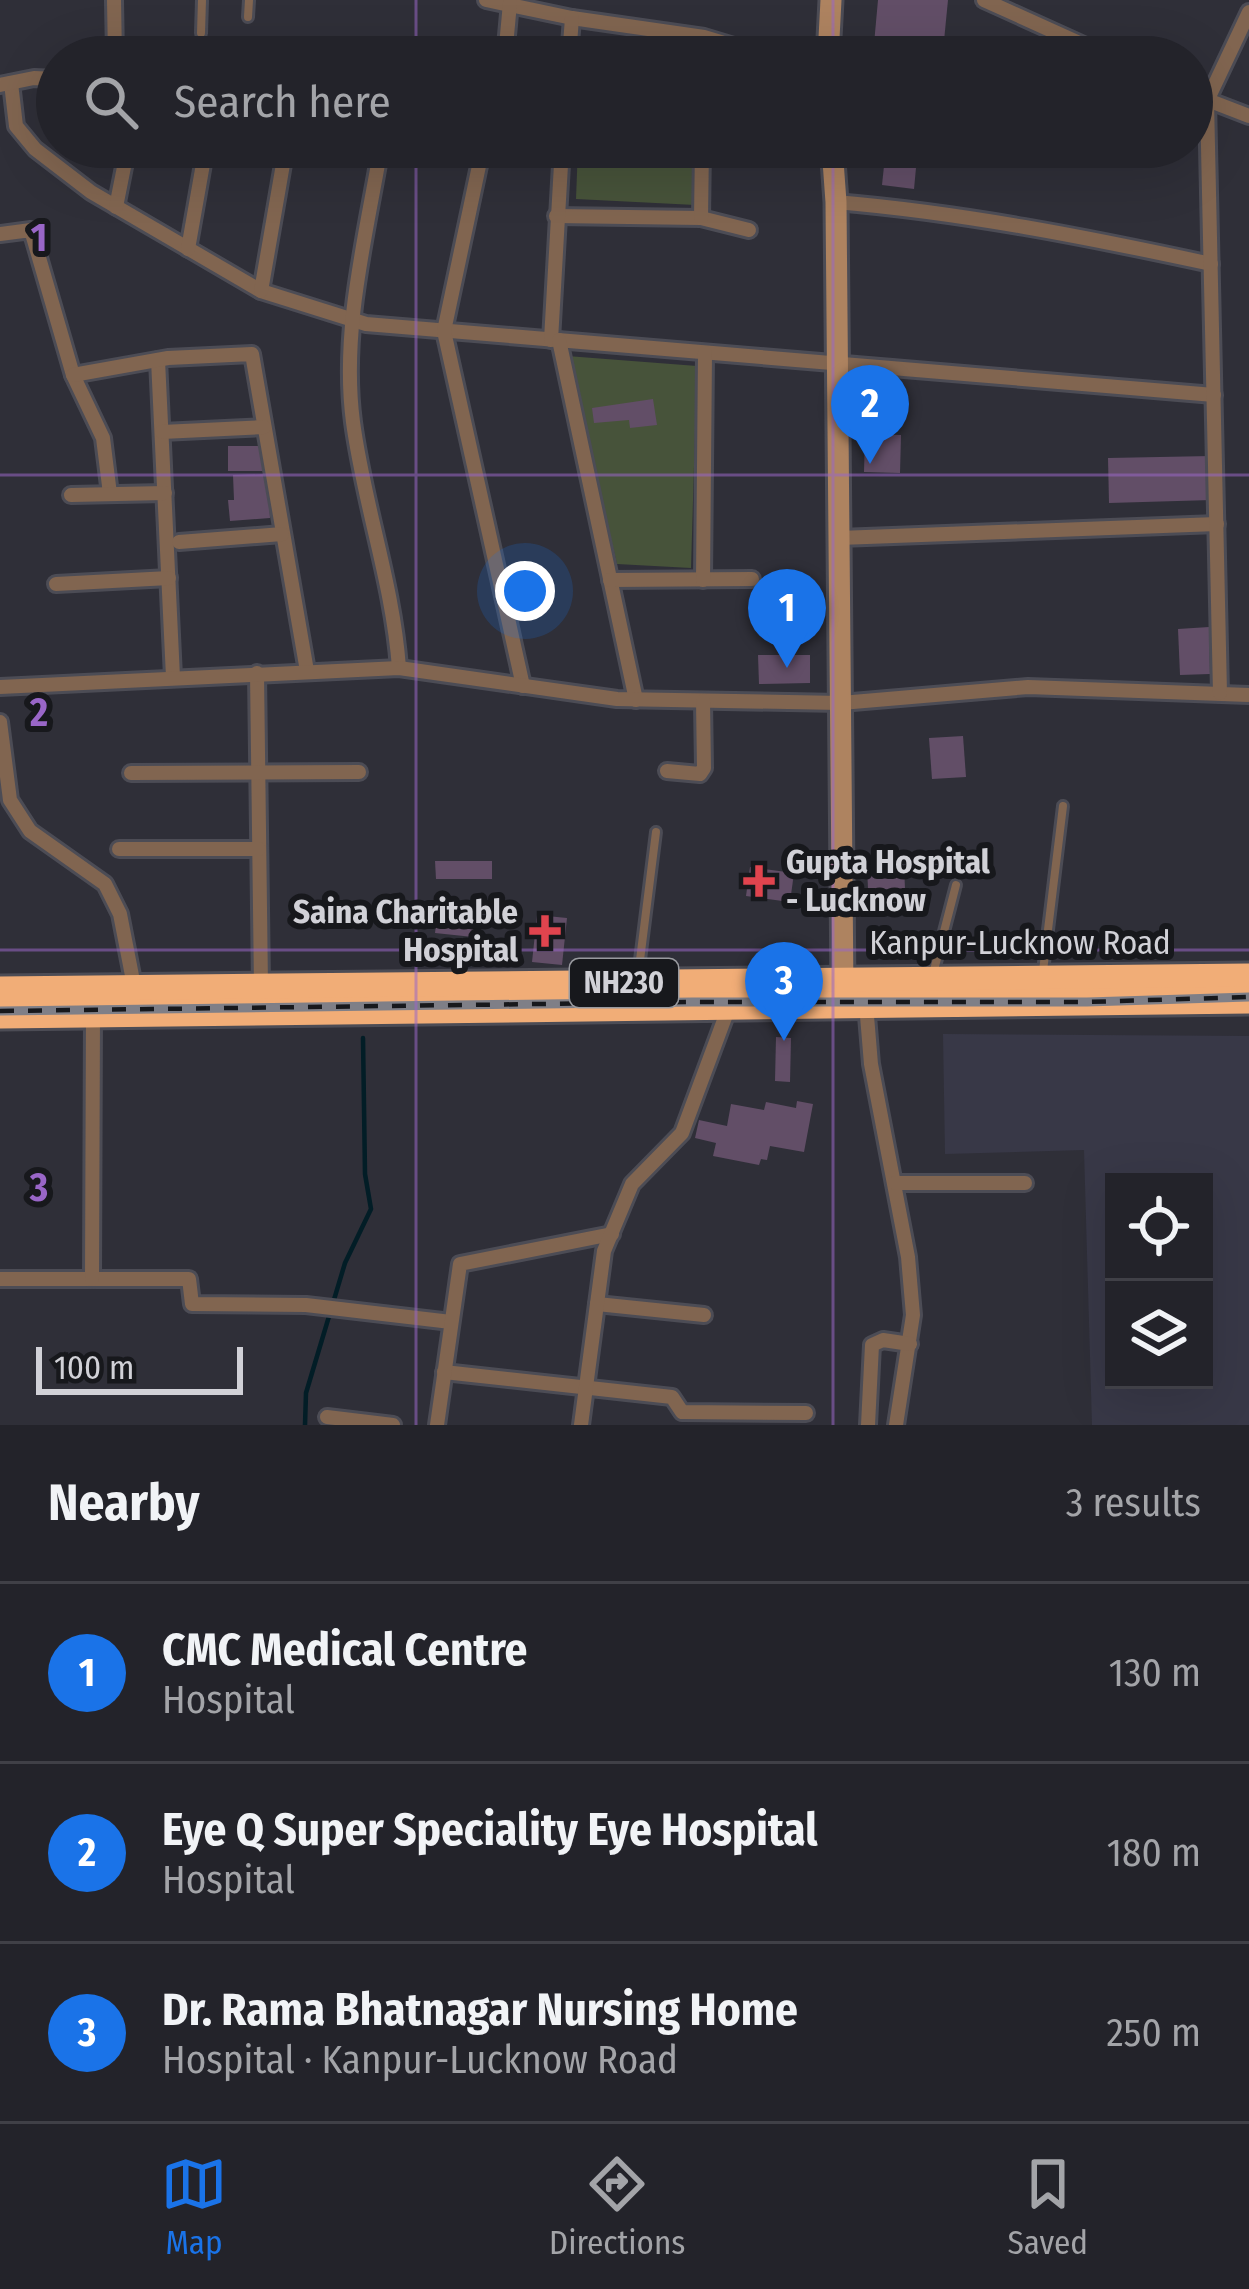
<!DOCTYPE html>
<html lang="en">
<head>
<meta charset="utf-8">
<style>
	:root { --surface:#23232a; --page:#2b2b32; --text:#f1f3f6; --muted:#a3a4a8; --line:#404047; --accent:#1a73e8 }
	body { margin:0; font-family:"Fira Sans Condensed",sans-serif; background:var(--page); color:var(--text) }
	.controls { position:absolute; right:36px; bottom:36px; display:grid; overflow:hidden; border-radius:0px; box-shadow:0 12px 48px #0002 }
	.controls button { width:108px; height:108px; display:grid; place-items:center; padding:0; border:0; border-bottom:3px solid var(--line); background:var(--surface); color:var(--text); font:60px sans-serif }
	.scale { position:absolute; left:36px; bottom:30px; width:207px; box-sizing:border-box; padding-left:12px; border:6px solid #d1d1d7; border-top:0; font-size:33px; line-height:42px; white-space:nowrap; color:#d1d1d7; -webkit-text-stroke:9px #17181c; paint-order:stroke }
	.you { position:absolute; left:525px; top:591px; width:42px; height:42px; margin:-30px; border:9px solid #fff; border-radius:50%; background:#1a73e8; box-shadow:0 0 0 18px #1a73e833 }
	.badge { display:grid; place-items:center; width:78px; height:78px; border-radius:50%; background:var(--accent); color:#fff; font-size:39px; font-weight:700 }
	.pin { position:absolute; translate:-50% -99px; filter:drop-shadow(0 3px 6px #0008) }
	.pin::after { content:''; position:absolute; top:63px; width:42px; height:36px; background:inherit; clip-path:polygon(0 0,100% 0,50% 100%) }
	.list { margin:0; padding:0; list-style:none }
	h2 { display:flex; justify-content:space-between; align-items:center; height:156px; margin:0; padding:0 48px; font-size:51px }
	h2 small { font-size:39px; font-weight:400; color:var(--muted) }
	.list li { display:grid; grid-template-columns:78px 1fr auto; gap:36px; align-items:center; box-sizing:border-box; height:180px; padding:0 48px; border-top:3px solid var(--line) }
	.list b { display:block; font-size:45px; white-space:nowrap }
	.list p { margin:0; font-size:39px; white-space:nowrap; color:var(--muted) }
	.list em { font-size:39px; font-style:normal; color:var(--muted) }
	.icon { flex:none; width:66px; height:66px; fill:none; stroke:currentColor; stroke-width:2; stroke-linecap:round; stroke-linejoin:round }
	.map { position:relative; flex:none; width:1249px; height:1425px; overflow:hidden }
	.search { position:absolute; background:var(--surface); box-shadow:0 12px 48px #0002; left:36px; right:36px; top:36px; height:132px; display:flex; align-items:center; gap:30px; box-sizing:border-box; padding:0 42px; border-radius:66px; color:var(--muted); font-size:45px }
	.sheet { height:696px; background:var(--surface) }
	nav { display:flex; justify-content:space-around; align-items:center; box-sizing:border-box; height:168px; border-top:3px solid var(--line); background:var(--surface); font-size:33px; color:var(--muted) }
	nav a { display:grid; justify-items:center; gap:6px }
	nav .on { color:var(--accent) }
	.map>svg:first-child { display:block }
</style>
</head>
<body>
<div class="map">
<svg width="1249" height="1425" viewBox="0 0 1249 1425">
	<rect width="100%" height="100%" fill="#2f2f38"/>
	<path fill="#383847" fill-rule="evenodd" d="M 943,1034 L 1249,1036 L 1249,1425 L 1092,1425 L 1084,1150 L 945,1154 ZM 1114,1182 L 1204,1182 L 1204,1380 L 1114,1380 Z"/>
	<g fill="#47533a">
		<polygon points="583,39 702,45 702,57 582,57"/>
		<polygon points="578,147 698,147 695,205 576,199"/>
		<polygon points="567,356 697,366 691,568 617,564"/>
	</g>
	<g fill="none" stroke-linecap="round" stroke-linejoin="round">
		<polyline stroke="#021d26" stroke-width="4.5" points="305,1425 306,1393 345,1263 371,1209 365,1174 363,1038"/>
	</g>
	<g fill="#624e67">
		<polygon points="878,0 948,0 943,51 874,44"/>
		<polygon points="886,147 918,147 914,189 882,185"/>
		<polygon points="653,399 657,425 630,428 629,420 594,423 592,408"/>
		<polygon points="865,434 901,435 900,473 864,472"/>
		<rect x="228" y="446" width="35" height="25"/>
		<polygon points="1211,456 1212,500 1109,503 1108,458"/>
		<polygon points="268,474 270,518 230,521 228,500 234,500 233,475"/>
		<polygon points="1209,627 1210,674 1180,675 1178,629"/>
		<polygon points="758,655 810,655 810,683 759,684"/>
		<polygon points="963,736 966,777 932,779 929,738"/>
		<polygon points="435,861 492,861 492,879 436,879"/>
		<polygon points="904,865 905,889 868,889 867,866"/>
		<polygon points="750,867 794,873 790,902 746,896"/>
		<polygon points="439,902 476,906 473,937 435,933"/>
		<polygon points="537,915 567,918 562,965 532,962"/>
		<polygon points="776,1037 791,1038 790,1082 775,1081"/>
		<polygon points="797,1101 813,1104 804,1152 770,1146 767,1160 761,1159 759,1165 713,1156 716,1143 695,1138 699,1120 727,1126 731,1104 764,1110 766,1102 796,1108"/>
	</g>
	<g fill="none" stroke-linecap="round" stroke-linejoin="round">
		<defs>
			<g id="lane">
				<polyline points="248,17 249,0"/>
				<polyline points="201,33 202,0"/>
				<polyline points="1043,971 1063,806"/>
				<polyline points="933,974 956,885"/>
				<polyline points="638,976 656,832"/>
			</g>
			<g id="street">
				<polyline points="114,0 115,57"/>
				<polyline points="486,0 572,18 704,37 770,57"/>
				<polyline points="984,0 1110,57"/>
				<polyline points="333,51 406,57"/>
				<polyline points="505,57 510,3"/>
				<polyline points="569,57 572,18"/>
				<polyline points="11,83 16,126 35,149 91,192 261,291 366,324 1214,395"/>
				<polyline points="0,85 34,78 57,79"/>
				<polyline points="1192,94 1249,116"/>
				<path d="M 381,147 C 366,236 341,331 353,422 C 364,505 393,584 399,668"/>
				<polyline points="483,147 444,331 523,686"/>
				<path d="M 836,202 C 964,213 1086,237 1211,264"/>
				<polyline points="116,207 128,147"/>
				<polyline points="556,216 701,218 749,230"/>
				<polyline points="701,218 702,147"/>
				<polyline points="0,234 31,230 73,375 103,438 110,494"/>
				<polyline points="188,249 206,147"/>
				<polyline points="261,291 286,147"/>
				<polyline points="551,340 562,147"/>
				<polyline points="559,340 636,700"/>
				<polyline points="158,360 173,677"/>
				<polyline points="73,375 168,358 252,354 307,671"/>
				<polyline points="162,432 264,427"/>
				<polyline points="71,495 165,493"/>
				<polyline points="839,538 1217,524"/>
				<polyline points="179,542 282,534"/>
				<polyline points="610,580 752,579"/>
				<polyline points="703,580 705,353"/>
				<polyline points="56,584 169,578"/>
				<polyline points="257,673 261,986"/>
				<polyline points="0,687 399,668 617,699 841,703 1028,687 1249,695"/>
				<polyline points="1220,693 1207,101 1249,12"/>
				<polyline points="0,722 10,800 30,831 105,884 120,914 135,991"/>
				<polyline points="667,771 700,774 704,768 703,701"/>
				<polyline points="131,773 359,772"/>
				<polyline points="119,849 259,849"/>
				<polyline points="866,1004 871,1064 908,1257 913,1315 896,1425"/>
				<polyline points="895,1183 1025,1183"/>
				<polyline points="0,1279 189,1279 192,1304 306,1305 451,1322"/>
				<polyline points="92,1279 93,1014"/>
				<polyline points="597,1304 704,1315"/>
				<polyline points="444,1372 672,1397 682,1412 806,1413"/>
				<polyline points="327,1417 393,1425"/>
				<polyline points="437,1425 460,1264 612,1234"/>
				<polyline points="581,1425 604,1251 632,1184 682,1133 730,1004"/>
				<polyline points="868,1425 872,1345 883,1340 910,1344"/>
			</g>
			<g id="secondary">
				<polyline points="828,57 831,0"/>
				<polyline points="832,147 836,202 843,992"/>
			</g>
			<g id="highway">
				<polyline points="0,990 1249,977"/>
				<polyline points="0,1015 1249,1000"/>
			</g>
		</defs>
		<use href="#lane" stroke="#4c4c55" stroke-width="14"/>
		<use href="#street" stroke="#4c4c55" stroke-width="20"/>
		<use href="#secondary" stroke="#4c4c55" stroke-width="27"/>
		<use href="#highway" stroke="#4c4c55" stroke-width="33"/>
		<use href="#lane" stroke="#816550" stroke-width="8"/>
		<use href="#street" stroke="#816550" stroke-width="14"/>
		<use href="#secondary" stroke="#ae8360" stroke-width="21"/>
		<use href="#highway" stroke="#f1ad77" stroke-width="27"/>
		<defs>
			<polyline id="rail" points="0,1011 692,1002 1087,1002 1249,997"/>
		</defs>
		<use href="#rail" stroke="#7f7f87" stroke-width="9"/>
		<use href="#rail" stroke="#17181c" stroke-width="4.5" stroke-dasharray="14" stroke-linecap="butt"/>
	</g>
	<path fill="none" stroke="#9966c7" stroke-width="3" stroke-opacity="0.55" d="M 416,0 L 416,57M 833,0 L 833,57M 416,147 L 416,1425M 833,147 L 833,1425M 0,475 L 1249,475M 0,950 L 1249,950"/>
	<g fill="#e0444e" stroke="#17181c" stroke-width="4.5">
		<path d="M753 863h12v12h12v12h-12v12h-12v-12h-12v-12h12z"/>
		<path d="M539 913h12v12h12v12h-12v12h-12v-12h-12v-12h12z"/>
	</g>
	<g text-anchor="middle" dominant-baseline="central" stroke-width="12" stroke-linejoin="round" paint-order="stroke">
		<rect fill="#17181c" stroke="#999a9f" stroke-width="3" x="570" y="959" width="108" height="48" rx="9"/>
		<g font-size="30" font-weight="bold" fill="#d1d1d7">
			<text x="624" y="983">NH230</text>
		</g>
		<g font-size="33" font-weight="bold" fill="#d1d1d7" stroke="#17181c" text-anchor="start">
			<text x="786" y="862">Gupta Hospital<tspan x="786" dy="38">- Lucknow</tspan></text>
			<text x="518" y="912" text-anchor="end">Saina Charitable<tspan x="518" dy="38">Hospital</tspan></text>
		</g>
		<g font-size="33" fill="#d1d1d7" stroke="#17181c">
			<text x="1020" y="943">Kanpur-Lucknow Road</text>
		</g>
	</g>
	<g font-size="39" text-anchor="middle" font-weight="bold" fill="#9966c7" stroke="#17181c" stroke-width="12" stroke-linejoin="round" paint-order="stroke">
		<text x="39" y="251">1</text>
		<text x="39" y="726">2</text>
		<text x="39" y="1201">3</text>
	</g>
</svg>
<div class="controls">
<button><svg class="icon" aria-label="locate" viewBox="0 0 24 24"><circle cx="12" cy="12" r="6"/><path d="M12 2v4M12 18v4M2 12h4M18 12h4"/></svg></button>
<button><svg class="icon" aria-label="layers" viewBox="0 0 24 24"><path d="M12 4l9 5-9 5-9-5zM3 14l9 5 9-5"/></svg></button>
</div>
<div class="scale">100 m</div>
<div class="you"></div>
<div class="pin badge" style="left:787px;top:668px">1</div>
<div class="pin badge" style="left:870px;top:464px">2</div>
<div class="pin badge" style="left:784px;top:1041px">3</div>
<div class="search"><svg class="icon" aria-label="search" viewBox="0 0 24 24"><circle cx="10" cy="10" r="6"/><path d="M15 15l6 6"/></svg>Search here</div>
</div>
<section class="sheet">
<h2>Nearby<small>3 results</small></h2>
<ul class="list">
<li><span class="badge">1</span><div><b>CMC Medical Centre</b><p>Hospital</p></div><em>130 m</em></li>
<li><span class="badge">2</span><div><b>Eye Q Super Speciality Eye Hospital</b><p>Hospital</p></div><em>180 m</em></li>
<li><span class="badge">3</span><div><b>Dr. Rama Bhatnagar Nursing Home</b><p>Hospital · Kanpur-Lucknow Road</p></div><em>250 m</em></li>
</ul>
</section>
<nav>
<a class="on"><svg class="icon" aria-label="map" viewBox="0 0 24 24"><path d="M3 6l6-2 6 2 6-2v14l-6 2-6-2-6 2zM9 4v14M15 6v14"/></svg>Map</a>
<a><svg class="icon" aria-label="directions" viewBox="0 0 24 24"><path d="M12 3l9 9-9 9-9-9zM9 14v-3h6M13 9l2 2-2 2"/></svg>Directions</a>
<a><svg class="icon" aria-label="saved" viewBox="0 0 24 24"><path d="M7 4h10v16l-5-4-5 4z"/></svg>Saved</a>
</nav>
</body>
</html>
